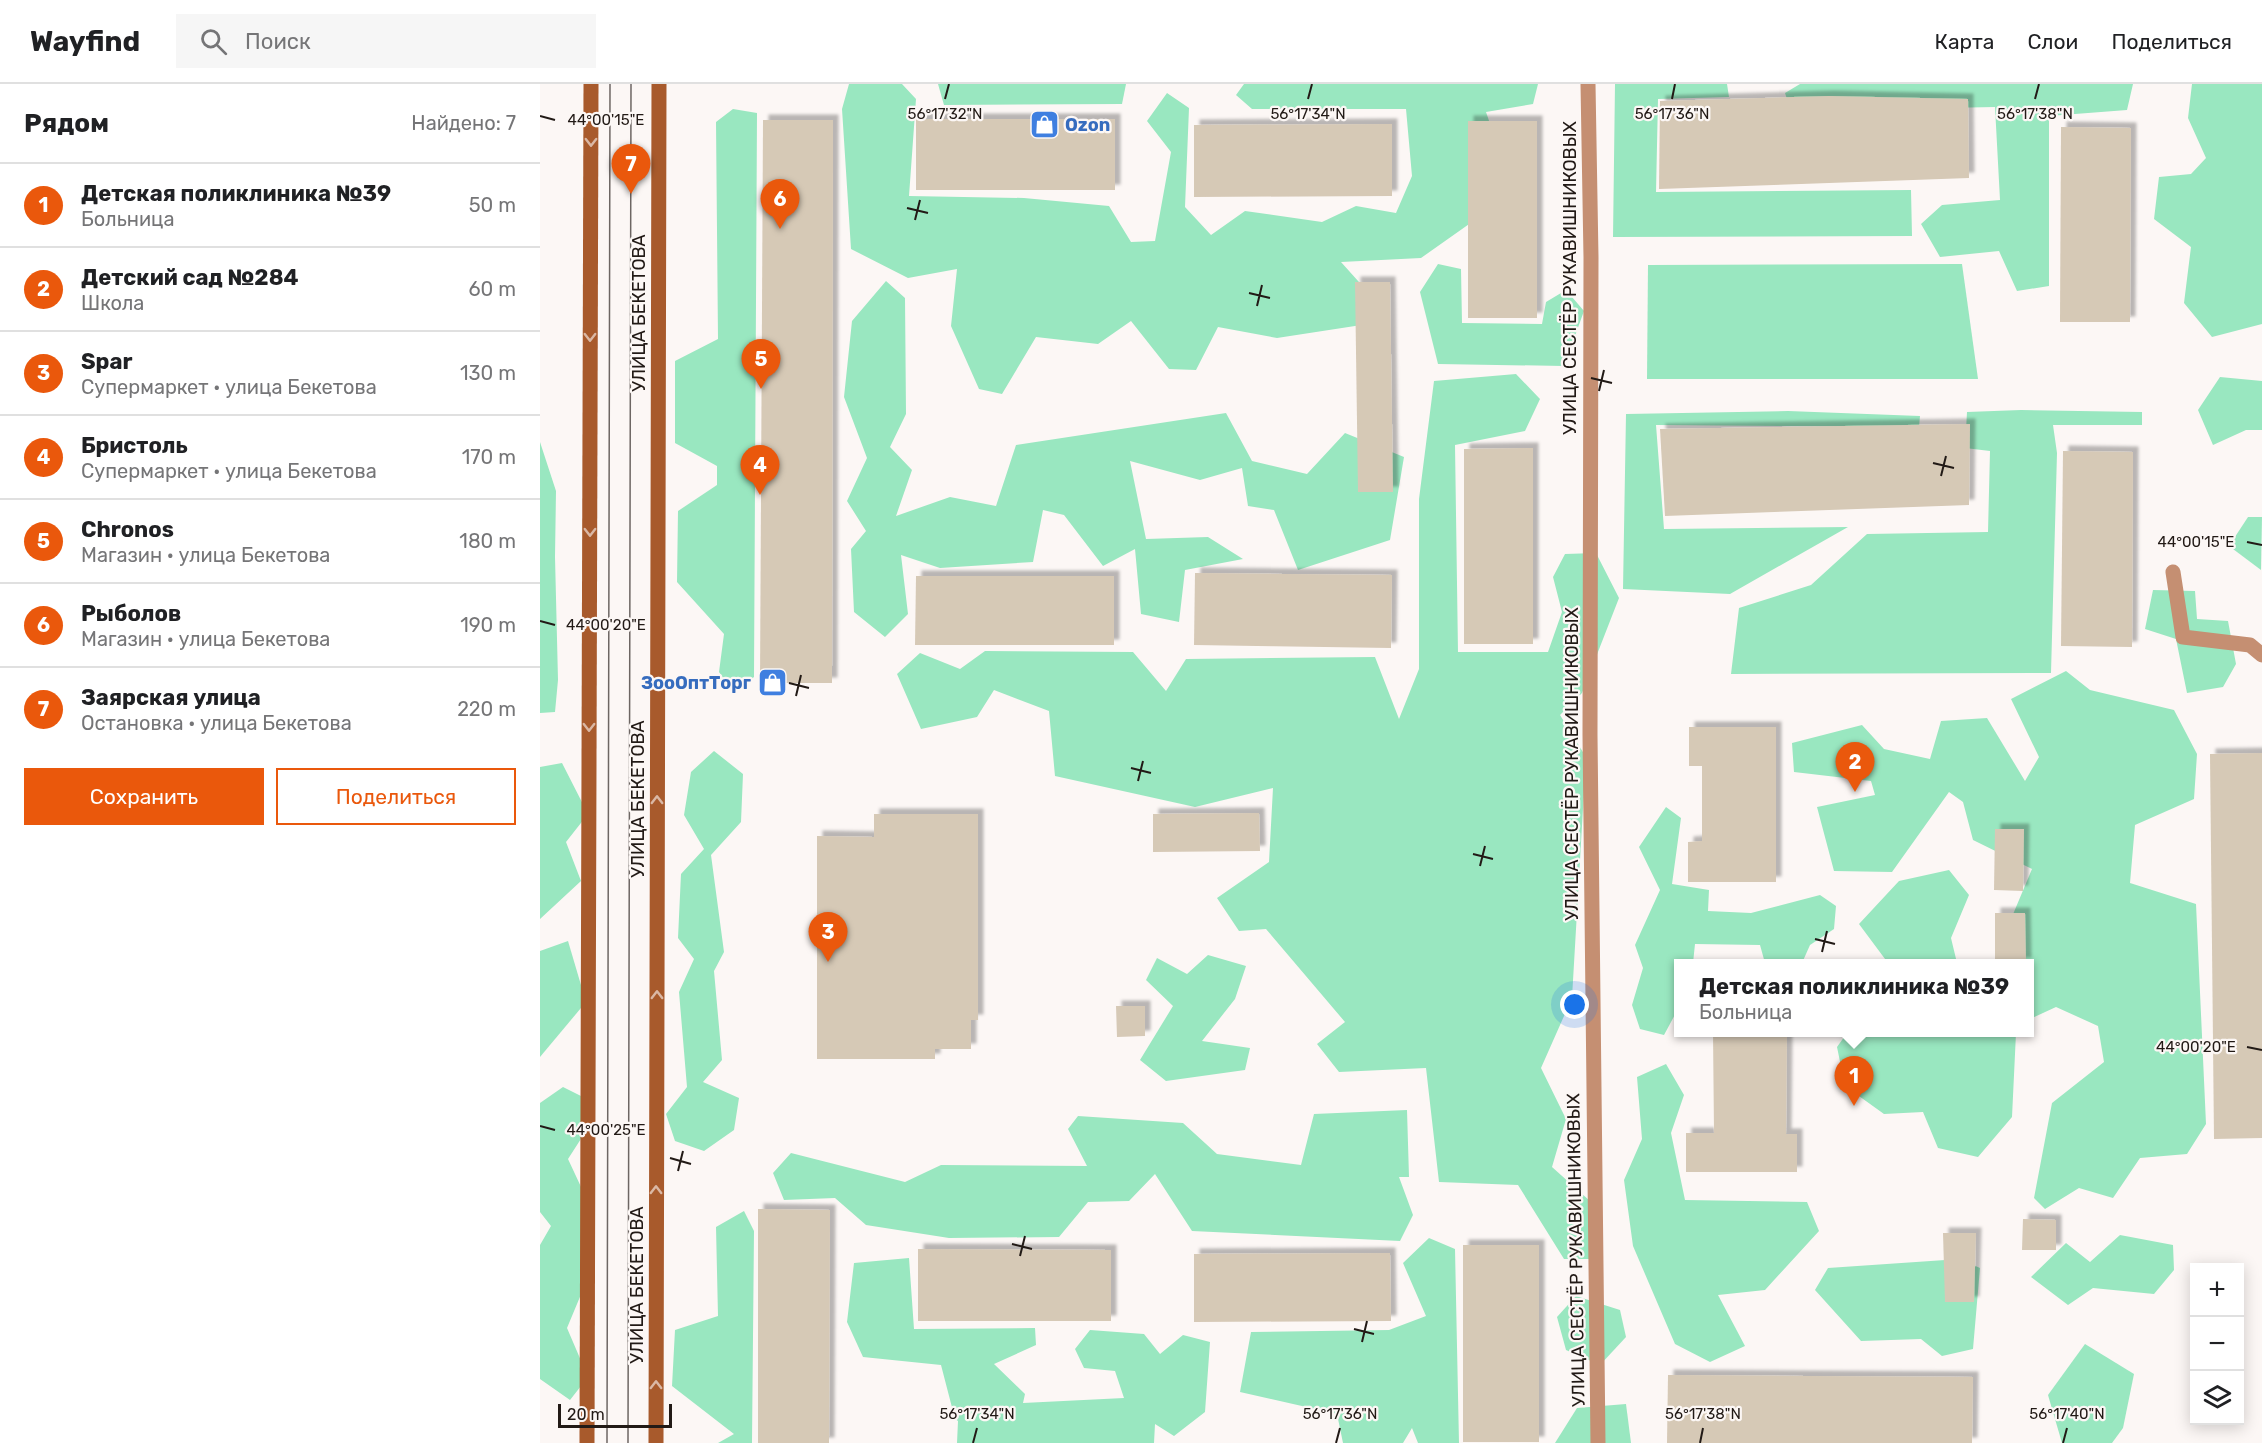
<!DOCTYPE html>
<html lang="ru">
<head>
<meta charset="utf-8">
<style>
	:root { --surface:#fff; --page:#f6f6f6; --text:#202124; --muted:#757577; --line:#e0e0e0; --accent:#ea580c }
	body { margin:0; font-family:Rubik,sans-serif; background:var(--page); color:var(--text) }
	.controls { position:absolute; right:18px; bottom:18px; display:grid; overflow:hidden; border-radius:0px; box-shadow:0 3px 15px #0003 }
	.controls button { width:54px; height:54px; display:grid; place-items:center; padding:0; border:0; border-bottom:2px solid var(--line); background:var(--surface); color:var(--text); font:30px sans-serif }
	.scale { position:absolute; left:18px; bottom:15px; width:114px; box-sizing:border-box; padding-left:6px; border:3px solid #221a16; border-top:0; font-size:16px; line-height:21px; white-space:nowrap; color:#221a16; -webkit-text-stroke:4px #fcf7f5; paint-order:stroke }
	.you { position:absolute; left:1035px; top:921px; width:21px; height:21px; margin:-15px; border:4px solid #fff; border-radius:50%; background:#1a73e8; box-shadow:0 0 0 9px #1a73e833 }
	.badge { display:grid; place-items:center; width:39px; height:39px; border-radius:50%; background:var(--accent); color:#fff; font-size:20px; font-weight:700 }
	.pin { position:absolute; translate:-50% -50px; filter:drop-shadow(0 2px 3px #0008) }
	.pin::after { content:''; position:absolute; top:32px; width:21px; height:18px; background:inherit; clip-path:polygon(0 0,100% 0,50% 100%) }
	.popup { position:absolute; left:1134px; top:875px; width:360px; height:78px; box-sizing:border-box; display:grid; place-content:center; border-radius:0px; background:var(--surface); filter:drop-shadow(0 2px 4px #0005); font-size:20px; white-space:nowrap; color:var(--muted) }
	.popup b { font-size:22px; color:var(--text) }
	.popup::after { content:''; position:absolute; left:50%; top:100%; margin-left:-12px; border:12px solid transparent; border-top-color:var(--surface) }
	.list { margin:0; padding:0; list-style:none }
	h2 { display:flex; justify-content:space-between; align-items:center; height:78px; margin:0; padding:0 24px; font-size:26px }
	h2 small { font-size:20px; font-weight:400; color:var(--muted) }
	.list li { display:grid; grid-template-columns:39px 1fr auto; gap:18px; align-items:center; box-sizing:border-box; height:84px; padding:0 24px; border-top:2px solid var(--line) }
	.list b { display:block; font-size:22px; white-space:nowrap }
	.list p { margin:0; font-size:20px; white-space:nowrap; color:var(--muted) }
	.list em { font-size:20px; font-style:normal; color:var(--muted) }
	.actions { display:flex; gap:12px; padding:18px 24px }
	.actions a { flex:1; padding:14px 0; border:2px solid var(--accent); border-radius:0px; text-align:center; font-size:21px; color:var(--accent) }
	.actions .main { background:var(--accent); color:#fff }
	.icon { flex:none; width:33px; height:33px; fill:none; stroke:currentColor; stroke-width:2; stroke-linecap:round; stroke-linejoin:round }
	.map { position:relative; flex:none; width:1722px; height:1359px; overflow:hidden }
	header { display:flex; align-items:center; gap:36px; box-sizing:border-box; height:84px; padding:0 30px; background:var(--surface); border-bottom:2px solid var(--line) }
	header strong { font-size:28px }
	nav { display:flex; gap:33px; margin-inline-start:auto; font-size:21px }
	.search { width:420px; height:54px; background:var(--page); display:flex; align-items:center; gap:15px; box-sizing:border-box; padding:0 21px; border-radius:0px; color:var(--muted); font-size:22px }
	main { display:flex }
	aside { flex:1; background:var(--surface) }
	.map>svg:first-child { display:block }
</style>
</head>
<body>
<header>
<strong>Wayfind</strong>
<div class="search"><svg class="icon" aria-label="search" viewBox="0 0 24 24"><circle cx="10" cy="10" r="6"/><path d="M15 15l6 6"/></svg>Поиск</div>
<nav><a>Карта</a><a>Слои</a><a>Поделиться</a></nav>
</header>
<main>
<aside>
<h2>Рядом<small>Найдено: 7</small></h2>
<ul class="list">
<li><span class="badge">1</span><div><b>Детская поликлиника №39</b><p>Больница</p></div><em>50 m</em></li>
<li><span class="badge">2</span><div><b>Детский сад №284</b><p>Школа</p></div><em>60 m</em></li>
<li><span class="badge">3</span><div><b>Spar</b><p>Супермаркет · улица Бекетова</p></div><em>130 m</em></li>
<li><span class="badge">4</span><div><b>Бристоль</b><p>Супермаркет · улица Бекетова</p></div><em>170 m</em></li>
<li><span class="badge">5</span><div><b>Chronos</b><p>Магазин · улица Бекетова</p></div><em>180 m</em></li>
<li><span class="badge">6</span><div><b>Рыболов</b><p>Магазин · улица Бекетова</p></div><em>190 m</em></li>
<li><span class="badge">7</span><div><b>Заярская улица</b><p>Остановка · улица Бекетова</p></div><em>220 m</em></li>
</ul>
<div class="actions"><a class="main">Сохранить</a><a>Поделиться</a></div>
</aside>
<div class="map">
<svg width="1722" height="1359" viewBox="0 0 1722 1359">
	<defs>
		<filter id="shadow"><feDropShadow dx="5.5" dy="-5.5" stdDeviation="1.5" flood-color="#0004"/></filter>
	</defs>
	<rect width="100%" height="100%" fill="#fcf7f5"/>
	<g fill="#99e7c0">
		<polygon points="309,0 362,0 376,15 369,112 484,114 569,122 591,158 615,157 631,68 607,37 627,9 649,24 645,123 671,151 705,127 782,138 816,122 856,129 872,92 866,25 712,25 696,11 704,0 998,0 993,20 946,28 957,60 949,126 881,174 801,178 836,217 828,240 737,254 678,243 656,286 629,285 591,237 558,260 496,253 462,310 439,305 411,242 417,185 368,194 311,165 302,25"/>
		<polygon points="398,0 586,0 582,20 404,21"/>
		<polygon points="1075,0 1187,0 1189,13 1118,15 1116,108 1371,106 1372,152 1073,153"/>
		<polygon points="1260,0 1593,0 1587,26 1509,32 1509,202 1477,207 1459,167 1400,173 1381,140 1402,121 1460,116 1455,23 1251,27 1245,9"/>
		<polygon points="1652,0 1722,0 1722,240 1672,253 1644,219 1651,163 1614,135 1619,93 1651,90 1666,74 1648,34"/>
		<polygon points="193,25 217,29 214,593 193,609 179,588 184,550 137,498 138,427 177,401 177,382 135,359 135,277 178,255 176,38"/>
		<polygon points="898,180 921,185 922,239 1002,240 1006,218 1026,206 1044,227 1024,282 898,280 880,208"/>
		<polygon points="1422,180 1438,295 1107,295 1108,181"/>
		<polygon points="346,197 365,214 366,330 350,363 372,386 356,432 410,413 456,422 476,361 686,329 712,377 767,390 805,349 864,373 850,456 758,486 734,426 708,422 702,384 660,396 590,377 606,455 668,453 703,475 645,486 639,538 601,530 595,465 563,482 524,431 503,426 493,478 400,484 361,471 368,530 345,553 314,528 311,465 326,447 307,417 327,374 304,313 312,237"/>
		<polygon points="976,290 1000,315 985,347 915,361 918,568 1008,568 1022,528 1013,493 1025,470 1056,469 1079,514 1042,609 1020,631 1046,673 1032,914 1001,984 1026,1035 1012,1083 1060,1126 1059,1175 1024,1175 978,1101 899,1098 886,984 799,988 777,960 805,938 726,845 699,847 677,814 729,778 733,704 655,723 515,692 509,627 454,606 437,633 381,645 357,590 380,569 420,585 445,567 593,568 626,607 646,575 835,573 859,635 879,585 879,415 894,297"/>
		<polygon points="1680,293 1722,297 1722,346 1706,346 1673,361 1658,326"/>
		<polygon points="1481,326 1602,328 1602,341 1513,341 1517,369 1511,589 1191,590 1199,524 1271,501 1327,450 1448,448 1450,367 1425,364 1427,328"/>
		<polygon points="1248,327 1380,332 1379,343 1116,341 1124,445 1308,443 1190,510 1083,505 1086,330"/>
		<polygon points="0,358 16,407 15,473 18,596 15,628 0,629"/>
		<polygon points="1708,433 1722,433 1721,486 1689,462"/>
		<polygon points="1613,506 1655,507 1657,535 1688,537 1696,580 1683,603 1647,609 1636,555 1605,545"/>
		<polygon points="1526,587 1550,606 1634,626 1657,670 1654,715 1595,741 1590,799 1656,820 1666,1040 1647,1070 1600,1074 1573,1114 1539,1104 1505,1125 1494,1114 1512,1019 1564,978 1558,942 1516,923 1490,935 1490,880 1468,879 1466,847 1492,785 1433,756 1423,718 1409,708 1352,788 1294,787 1277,723 1335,711 1331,697 1254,688 1252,659 1322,641 1344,665 1390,675 1401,637 1447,634 1485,697 1499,673 1471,615"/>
		<polygon points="174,667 203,690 201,738 171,771 184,868 174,887 182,976 163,998 199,1014 194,1046 164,1067 135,1057 126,1030 147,1003 139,908 154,875 138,854 141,790 164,765 144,731 151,688"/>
		<polygon points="22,679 48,730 26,758 41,797 0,835 0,683"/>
		<polygon points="1126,723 1141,734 1132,800 1169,806 1168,827 1211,829 1280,811 1296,822 1294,845 1270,861 1262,879 1225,879 1220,861 1155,860 1153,879 1138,880 1138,925 1124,951 1100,945 1092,921 1103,884 1095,861 1120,806 1099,763"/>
		<polygon points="1409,786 1429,811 1411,854 1417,879 1348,879 1319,840 1359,797"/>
		<polygon points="28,857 46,918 0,973 0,867"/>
		<polygon points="668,871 706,882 695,915 662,957 710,964 705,986 626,997 600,976 633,922 606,896 617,874 647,890"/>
		<polygon points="1307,949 1476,949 1472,1033 1438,1073 1398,1064 1383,1028 1344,1030 1305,1002 1297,963"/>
		<polygon points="1126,980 1144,1011 1131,1049 1145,1116 1267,1118 1279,1147 1225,1206 1178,1211 1205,1262 1170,1278 1135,1260 1093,1162 1084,1096 1102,1055 1097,993"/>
		<polygon points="23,1003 47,1015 46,1047 28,1075 42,1105 42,1208 27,1244 48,1293 30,1316 0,1295 0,1161 11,1142 0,1128 0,1019"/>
		<polygon points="867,1026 869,1093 859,1093 873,1131 860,1157 652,1147 615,1090 589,1117 548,1118 519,1153 409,1154 326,1141 295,1114 244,1116 233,1089 251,1069 365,1098 401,1081 547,1082 528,1045 538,1032 643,1039 677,1070 761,1081 774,1030"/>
		<polygon points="204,1127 214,1147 212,1359 178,1359 194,1350 132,1302 135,1246 178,1232 176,1143"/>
		<polygon points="1580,1151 1633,1161 1634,1186 1614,1210 1553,1204 1528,1221 1491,1193 1526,1159 1550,1178"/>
		<polygon points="889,1154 915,1165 919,1359 878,1359 872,1344 863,1359 803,1359 797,1330 700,1308 711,1248 849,1246 886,1232 863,1179"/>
		<polygon points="369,1174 374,1245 495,1244 496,1261 454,1280 485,1310 483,1319 584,1314 575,1287 544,1284 535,1265 550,1246 604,1250 620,1270 643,1251 670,1258 665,1328 634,1352 615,1340 614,1359 417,1359 418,1337 415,1335 401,1281 323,1273 307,1238 314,1179"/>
		<polygon points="1420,1175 1440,1184 1433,1265 1402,1272 1381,1255 1321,1257 1275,1206 1288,1184"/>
		<polygon points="1036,1212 1080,1226 1086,1253 1060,1281 1026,1266 1017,1233"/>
		<polygon points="1545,1260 1594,1290 1583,1344 1572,1359 1522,1359 1508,1311"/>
		<polygon points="1086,1320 1091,1359 1015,1359 1037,1324"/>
	</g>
	<g fill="#d6c9b6" filter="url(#shadow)">
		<polygon points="1289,12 1428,15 1429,94 1119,105 1120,17"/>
		<rect x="376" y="35" width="199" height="71"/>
		<polygon points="223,36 293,36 292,599 220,599"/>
		<rect x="928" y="37" width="69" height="197"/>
		<polygon points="852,40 852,112 654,113 654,41"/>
		<polygon points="1521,43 1591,44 1590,238 1520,238"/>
		<polygon points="815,198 850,198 853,408 818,408"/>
		<polygon points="1430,340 1429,421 1125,432 1120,345"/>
		<polygon points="993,364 993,560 924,560 924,365"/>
		<polygon points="1523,367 1593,368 1592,563 1521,562"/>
		<polygon points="655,489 852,491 851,564 654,561"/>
		<polygon points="376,492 574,492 574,561 375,561"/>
		<polygon points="1149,643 1236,643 1236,798 1148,798 1148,758 1162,757 1162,682 1149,682"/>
		<polygon points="1722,669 1722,1054 1674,1055 1670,670"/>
		<polygon points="719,729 720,767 613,768 613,730"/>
		<polygon points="334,730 438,730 438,936 431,936 431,965 395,965 395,975 277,975 277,752 334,753"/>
		<polygon points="1455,745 1484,745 1483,807 1454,806"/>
		<polygon points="1455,829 1485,829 1486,879 1455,879"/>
		<polygon points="576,922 605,922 605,952 577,953"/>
		<polygon points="1173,948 1247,948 1246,1050 1257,1050 1257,1088 1146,1088 1146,1049 1174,1049"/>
		<polygon points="218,1125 290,1126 289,1359 218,1359"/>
		<polygon points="1483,1135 1516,1136 1516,1166 1482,1166"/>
		<polygon points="1403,1149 1436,1149 1434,1218 1405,1218"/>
		<rect x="923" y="1161" width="76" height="197"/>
		<polygon points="378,1165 571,1166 571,1237 378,1237"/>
		<polygon points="850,1169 851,1237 654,1238 654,1170"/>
		<polygon points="1128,1291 1433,1293 1432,1359 1127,1359"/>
	</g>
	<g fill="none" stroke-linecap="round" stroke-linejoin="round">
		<g stroke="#c58f72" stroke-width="15">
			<polyline points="1048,0 1051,173 1050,651 1058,1359"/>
			<polyline points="1633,488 1643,553 1710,561 1722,571"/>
		</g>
		<g stroke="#a85a2c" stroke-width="15">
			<polyline points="47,1359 51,0"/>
			<polyline points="116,1359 119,0"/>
		</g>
		<g stroke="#6d6663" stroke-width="1.5">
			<polyline points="67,1359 70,0"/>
			<polyline points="88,1359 91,0"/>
		</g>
	</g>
	<defs><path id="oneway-chevron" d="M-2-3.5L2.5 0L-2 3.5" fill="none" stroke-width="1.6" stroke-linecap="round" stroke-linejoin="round" transform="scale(1.5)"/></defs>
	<g stroke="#dab8a5">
		<use href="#oneway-chevron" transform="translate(51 58) rotate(90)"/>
		<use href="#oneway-chevron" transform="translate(50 253) rotate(90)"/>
		<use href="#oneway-chevron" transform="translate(50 448) rotate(90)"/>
		<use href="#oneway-chevron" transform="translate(49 643) rotate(90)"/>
		<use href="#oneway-chevron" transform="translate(117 716) rotate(-90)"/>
		<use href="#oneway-chevron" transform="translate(117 911) rotate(-90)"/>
		<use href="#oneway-chevron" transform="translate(116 1106) rotate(-90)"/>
		<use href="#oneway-chevron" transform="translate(116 1301) rotate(-90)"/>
	</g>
	<path fill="none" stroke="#221a16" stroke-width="2" d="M 405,15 L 409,0M 768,15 L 772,0M 1132,15 L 1135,0M 1495,15 L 1499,0M 0,32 L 15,36M 367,124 L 388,129M 375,136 L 380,116M 709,209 L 730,214M 717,222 L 722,201M 1051,294 L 1072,299M 1059,307 L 1064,286M 1393,379 L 1414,384M 1401,392 L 1406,372M 1707,458 L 1722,461M 0,537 L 15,541M 249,599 L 269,604M 256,612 L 261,591M 591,684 L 611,689M 598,697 L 603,677M 933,770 L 953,775M 940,782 L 945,762M 1275,855 L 1295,860M 1282,868 L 1287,847M 1707,963 L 1722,966M 0,1042 L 15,1046M 130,1074 L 151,1080M 138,1087 L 143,1067M 472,1160 L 492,1165M 480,1172 L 485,1152M 814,1245 L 834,1250M 822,1258 L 827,1237M 433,1359 L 437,1344M 796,1359 L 800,1344M 1160,1359 L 1163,1344M 1523,1359 L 1527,1344"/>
	<defs>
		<symbol id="shop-square" viewBox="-11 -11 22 22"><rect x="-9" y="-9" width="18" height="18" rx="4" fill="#3f7fe0" stroke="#fcf7f5"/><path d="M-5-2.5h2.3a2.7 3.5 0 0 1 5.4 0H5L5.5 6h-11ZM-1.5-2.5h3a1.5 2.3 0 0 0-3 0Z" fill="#fff"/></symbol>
	</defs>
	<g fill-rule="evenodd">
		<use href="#shop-square" x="488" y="24" width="33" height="33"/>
		<use href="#shop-square" x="216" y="582" width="33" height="33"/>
	</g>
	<g text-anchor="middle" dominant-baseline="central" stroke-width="4.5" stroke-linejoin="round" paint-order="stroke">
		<g font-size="18" font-weight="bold" fill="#366cbe" stroke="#fcf7f5" text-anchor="start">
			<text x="525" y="41">Ozon</text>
			<text x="211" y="599" text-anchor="end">ЗооОптТорг</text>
		</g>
		<g font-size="18" fill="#221a16" stroke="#fcf7f5">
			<text transform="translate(1030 194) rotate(-90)">УЛИЦА СЕСТЁР РУКАВИШНИКОВЫХ</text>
			<text transform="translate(99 229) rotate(-90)">УЛИЦА БЕКЕТОВА</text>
			<text transform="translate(1032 680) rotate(-90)">УЛИЦА СЕСТЁР РУКАВИШНИКОВЫХ</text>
			<text transform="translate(98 715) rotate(-90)">УЛИЦА БЕКЕТОВА</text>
			<text transform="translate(1036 1166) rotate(-91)">УЛИЦА СЕСТЁР РУКАВИШНИКОВЫХ</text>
			<text transform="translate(97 1201) rotate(-90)">УЛИЦА БЕКЕТОВА</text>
		</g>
	</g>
	<g font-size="15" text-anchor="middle" fill="#221a16" stroke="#fcf7f5" stroke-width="4.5" stroke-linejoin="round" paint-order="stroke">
		<text x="405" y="35">56°17'32"N</text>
		<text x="768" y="35">56°17'34"N</text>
		<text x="1132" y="35">56°17'36"N</text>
		<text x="1495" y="35">56°17'38"N</text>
		<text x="66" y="41">44°00'15"E</text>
		<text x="1656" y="463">44°00'15"E</text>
		<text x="66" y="546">44°00'20"E</text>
		<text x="1656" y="968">44°00'20"E</text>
		<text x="66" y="1051">44°00'25"E</text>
		<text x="437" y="1335">56°17'34"N</text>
		<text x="800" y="1335">56°17'36"N</text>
		<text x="1163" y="1335">56°17'38"N</text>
		<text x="1527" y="1335">56°17'40"N</text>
	</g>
</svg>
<div class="controls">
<button>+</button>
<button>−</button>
<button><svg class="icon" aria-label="layers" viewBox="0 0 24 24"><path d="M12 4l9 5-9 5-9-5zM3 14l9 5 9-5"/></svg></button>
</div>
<div class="scale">20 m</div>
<div class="you"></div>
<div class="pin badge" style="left:1314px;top:1022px">1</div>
<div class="popup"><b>Детская поликлиника №39</b>Больница</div>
<div class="pin badge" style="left:1315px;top:708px">2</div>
<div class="pin badge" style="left:288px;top:878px">3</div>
<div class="pin badge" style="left:220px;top:411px">4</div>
<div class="pin badge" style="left:221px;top:305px">5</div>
<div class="pin badge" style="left:240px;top:145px">6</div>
<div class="pin badge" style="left:91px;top:110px">7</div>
</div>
</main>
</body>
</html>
